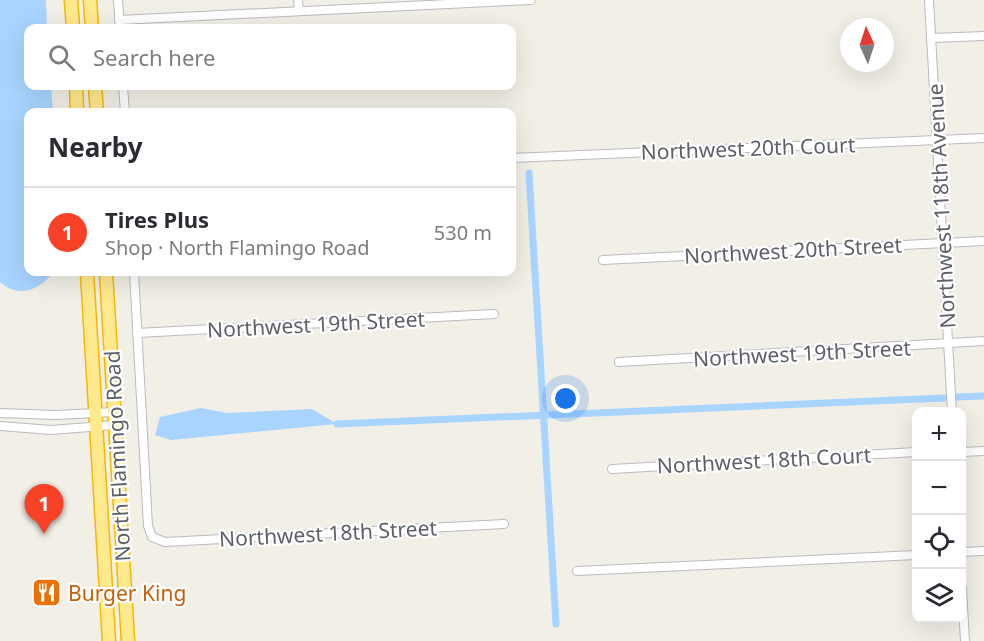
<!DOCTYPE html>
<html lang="en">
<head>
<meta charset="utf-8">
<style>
	:root { --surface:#fff; --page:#f2f2f3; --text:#2b2b33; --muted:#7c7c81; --line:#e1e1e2; --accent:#f74227 }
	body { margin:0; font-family:"Noto Sans",sans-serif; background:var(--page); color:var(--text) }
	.controls { position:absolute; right:18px; bottom:18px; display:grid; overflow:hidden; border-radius:12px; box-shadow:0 6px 24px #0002 }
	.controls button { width:54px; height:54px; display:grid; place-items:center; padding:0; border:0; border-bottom:2px solid var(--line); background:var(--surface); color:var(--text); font:30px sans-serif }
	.compass { position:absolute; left:840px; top:18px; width:54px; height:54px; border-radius:50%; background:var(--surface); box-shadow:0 6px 24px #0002; rotate:357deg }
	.you { position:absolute; left:566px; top:399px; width:21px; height:21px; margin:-15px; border:4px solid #fff; border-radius:50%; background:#1a73e8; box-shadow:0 0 0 9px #1a73e833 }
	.badge { display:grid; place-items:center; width:39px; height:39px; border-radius:50%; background:var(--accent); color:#fff; font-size:20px; font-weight:700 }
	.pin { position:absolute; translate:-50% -50px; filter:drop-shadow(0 2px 3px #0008) }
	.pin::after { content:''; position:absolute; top:32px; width:21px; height:18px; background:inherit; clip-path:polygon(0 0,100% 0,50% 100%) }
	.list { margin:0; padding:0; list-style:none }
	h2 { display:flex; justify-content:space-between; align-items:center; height:78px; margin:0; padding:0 24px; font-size:26px }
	h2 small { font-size:20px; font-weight:400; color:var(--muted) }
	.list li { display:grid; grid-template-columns:39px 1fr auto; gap:18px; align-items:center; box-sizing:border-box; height:90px; padding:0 24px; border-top:2px solid var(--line) }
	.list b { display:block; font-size:22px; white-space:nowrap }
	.list p { margin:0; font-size:20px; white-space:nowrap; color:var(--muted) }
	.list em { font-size:20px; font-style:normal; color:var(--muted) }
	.icon { flex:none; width:33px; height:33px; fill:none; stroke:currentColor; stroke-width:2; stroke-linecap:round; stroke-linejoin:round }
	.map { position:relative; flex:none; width:984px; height:641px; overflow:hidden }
	.search { position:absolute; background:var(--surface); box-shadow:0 6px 24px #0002; left:24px; top:24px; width:492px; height:66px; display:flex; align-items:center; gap:15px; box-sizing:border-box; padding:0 21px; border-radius:12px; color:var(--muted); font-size:22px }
	.panel { position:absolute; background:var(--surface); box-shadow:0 6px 24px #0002; left:24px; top:108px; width:492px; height:168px; border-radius:12px }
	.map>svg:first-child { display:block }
</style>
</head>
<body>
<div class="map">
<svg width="984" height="641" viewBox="0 0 984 641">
	<rect width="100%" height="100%" fill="#f1efe6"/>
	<g fill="#a8d4ff">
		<path d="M 0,0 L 46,0 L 47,28 L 28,28 L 28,86 L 51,86 L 53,112 L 28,112 L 28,272 L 54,272 C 39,290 19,299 0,282 Z"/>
		<polygon points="201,408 227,413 312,409 337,424 171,440 155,435 160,417"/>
	</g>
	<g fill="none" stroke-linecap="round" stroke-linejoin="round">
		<g stroke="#a8d4ff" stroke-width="7">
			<polyline points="529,173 556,624"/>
			<polyline points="957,397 984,396"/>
			<polyline points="337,424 945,398"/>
		</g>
		<defs>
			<g id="minor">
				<polyline points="118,0 120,28"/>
				<polyline points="298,0 299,10"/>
				<polyline points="929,0 952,412"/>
				<polyline points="119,20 531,0"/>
				<polyline points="931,38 984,36"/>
				<polyline points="123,86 125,112"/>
				<polyline points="512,158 984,138"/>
				<polyline points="603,260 984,241"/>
				<polyline points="134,272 148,526 152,537 165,542 504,524"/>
				<polyline points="137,333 494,314"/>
				<polyline points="619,362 984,341"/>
				<polyline points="0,413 56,415 114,412"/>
				<polyline points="0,426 51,430 115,425"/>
				<polyline points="962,452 984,451"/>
				<polyline points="612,469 916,452"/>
				<polyline points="962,552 984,551"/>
				<polyline points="577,571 916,555"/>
				<polyline points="962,588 965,641"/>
			</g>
			<g id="highway">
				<polyline points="71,0 73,28"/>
				<polyline points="90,0 92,28"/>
				<polyline points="76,86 77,112"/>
				<polyline points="95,86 97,112"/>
				<polyline points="87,272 109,641"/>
				<polyline points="106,272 128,641"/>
			</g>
		</defs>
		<use href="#minor" stroke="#b9bbc1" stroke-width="10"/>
		<use href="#highway" stroke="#f7b800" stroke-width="15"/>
		<use href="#minor" stroke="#fff" stroke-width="8"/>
		<use href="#highway" stroke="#ffe98f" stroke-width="12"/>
	</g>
	<defs>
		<symbol id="restaurant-square" viewBox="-11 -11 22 22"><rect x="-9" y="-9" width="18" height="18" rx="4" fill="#e8710a" stroke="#fff"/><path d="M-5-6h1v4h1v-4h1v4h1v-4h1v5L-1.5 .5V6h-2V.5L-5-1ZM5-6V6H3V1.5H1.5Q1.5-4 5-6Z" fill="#fff"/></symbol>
	</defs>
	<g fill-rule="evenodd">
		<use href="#restaurant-square" x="30" y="576" width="33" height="33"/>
	</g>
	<g text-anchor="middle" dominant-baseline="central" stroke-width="4.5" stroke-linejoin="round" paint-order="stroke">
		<g font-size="21" fill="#5e6168" stroke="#fff">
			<text transform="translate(748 148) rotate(-2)">Northwest 20th Court</text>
			<text transform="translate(941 206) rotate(-93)">Northwest 118th Avenue</text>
			<text transform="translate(793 250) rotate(-3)">Northwest 20th Street</text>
			<text transform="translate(316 324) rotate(-3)">Northwest 19th Street</text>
			<text transform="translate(802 353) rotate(-3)">Northwest 19th Street</text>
			<text transform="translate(117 456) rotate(-93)">North Flamingo Road</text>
			<text transform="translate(764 460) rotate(-3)">Northwest 18th Court</text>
			<text transform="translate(328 533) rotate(-3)">Northwest 18th Street</text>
		</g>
		<g font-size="21" fill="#c56008" stroke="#fff" text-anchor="start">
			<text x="68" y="593">Burger King</text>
		</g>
	</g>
</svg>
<div class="controls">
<button>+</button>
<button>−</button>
<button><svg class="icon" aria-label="locate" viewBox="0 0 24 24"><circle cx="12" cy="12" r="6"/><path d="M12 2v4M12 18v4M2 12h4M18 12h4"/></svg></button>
<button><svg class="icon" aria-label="layers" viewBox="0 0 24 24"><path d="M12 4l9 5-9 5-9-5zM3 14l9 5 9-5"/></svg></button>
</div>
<svg class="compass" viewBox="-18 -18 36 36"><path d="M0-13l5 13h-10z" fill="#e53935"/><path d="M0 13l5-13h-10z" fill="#7c7c81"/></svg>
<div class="you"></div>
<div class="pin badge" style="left:44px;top:534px">1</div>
<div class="search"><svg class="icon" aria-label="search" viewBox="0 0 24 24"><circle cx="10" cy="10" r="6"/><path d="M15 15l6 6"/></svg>Search here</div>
<section class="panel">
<h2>Nearby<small></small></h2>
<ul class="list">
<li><span class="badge">1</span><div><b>Tires Plus</b><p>Shop · North Flamingo Road</p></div><em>530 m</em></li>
</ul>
</section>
</div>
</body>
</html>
